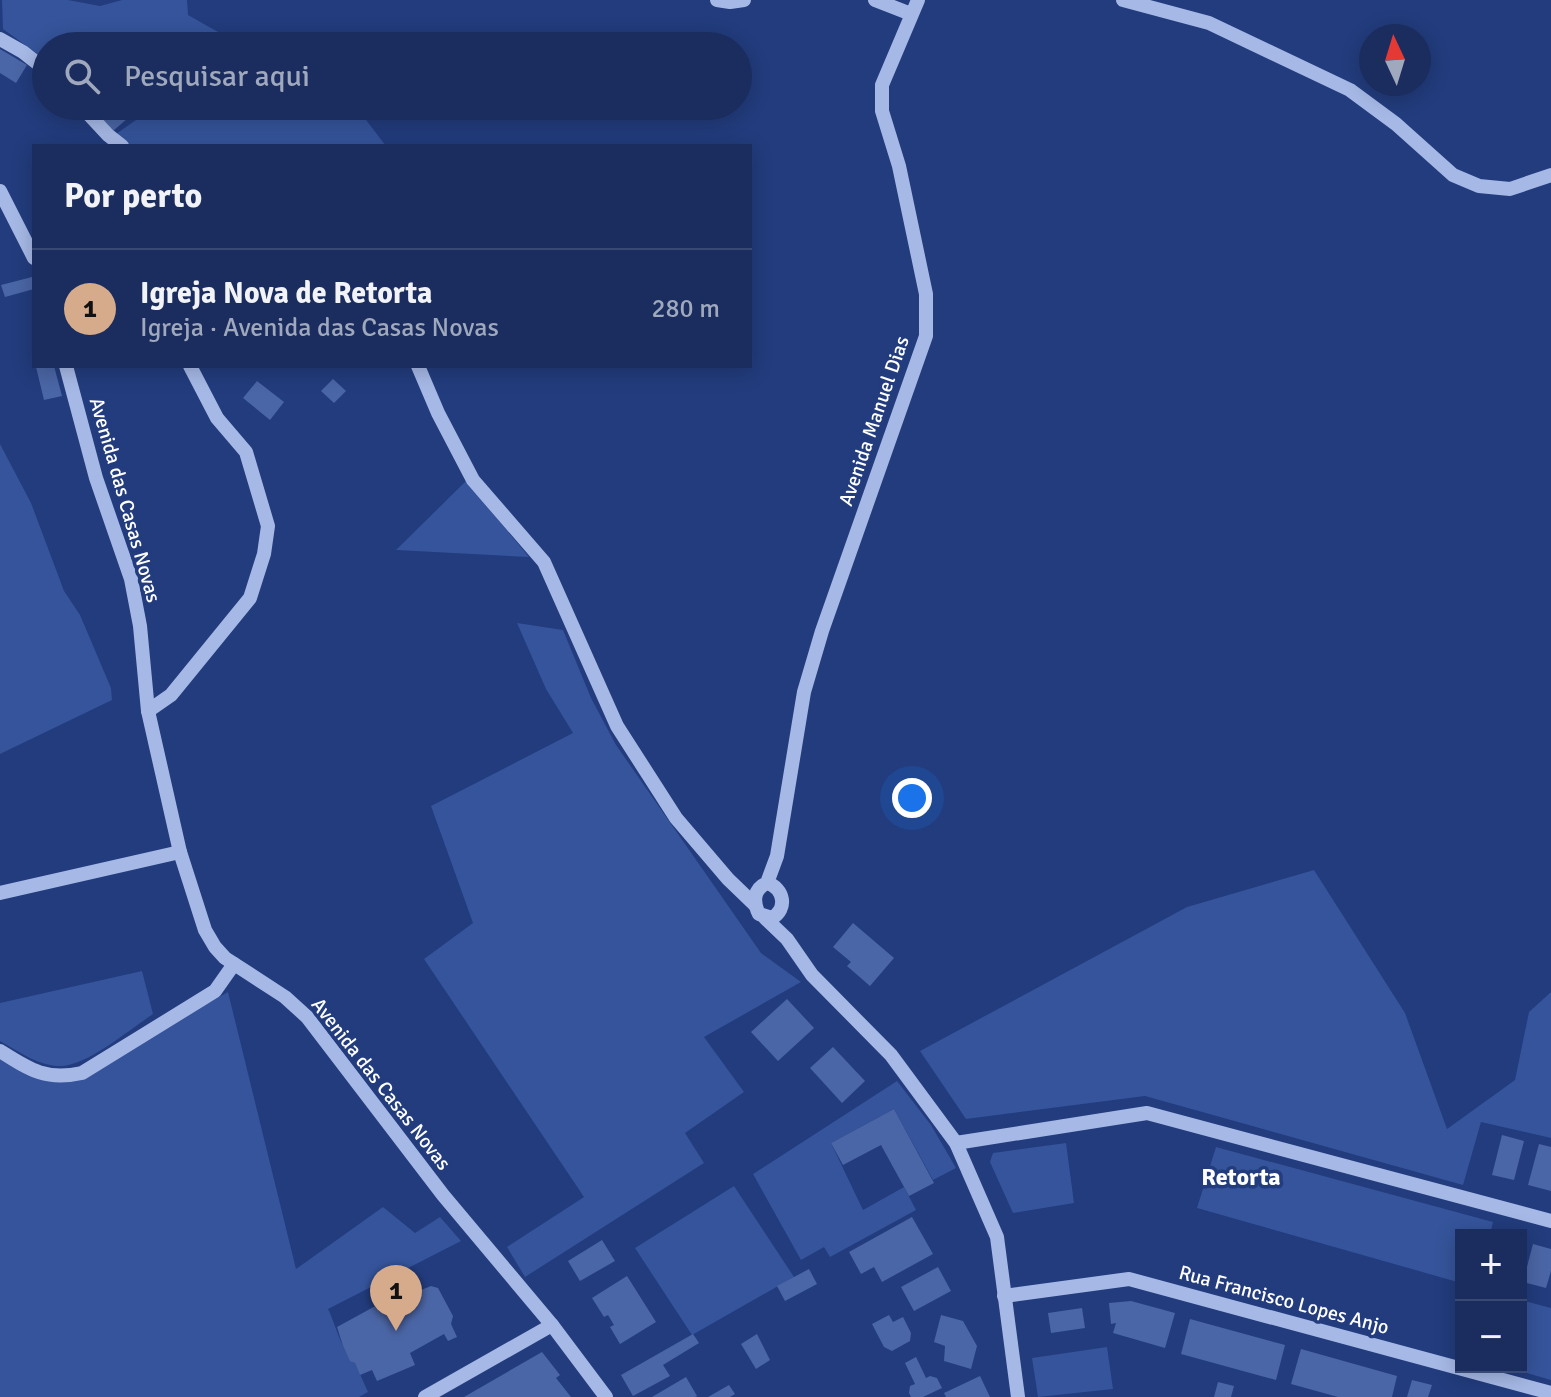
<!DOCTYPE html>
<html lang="pt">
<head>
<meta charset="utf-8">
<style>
	:root { --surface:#1a2d5e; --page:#273967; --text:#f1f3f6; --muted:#9fa8bc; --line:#384973; --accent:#d6ab8b }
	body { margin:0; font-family:Signika,sans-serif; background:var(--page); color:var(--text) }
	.controls { position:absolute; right:24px; bottom:24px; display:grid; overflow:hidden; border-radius:0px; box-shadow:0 4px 20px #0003 }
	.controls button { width:72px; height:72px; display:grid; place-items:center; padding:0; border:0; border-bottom:2px solid var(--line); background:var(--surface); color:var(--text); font:40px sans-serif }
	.compass { position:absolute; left:1359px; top:24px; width:72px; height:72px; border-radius:50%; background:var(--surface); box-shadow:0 4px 20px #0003; rotate:356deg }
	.you { position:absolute; left:912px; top:798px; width:28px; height:28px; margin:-20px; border:6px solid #fff; border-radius:50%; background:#1a73e8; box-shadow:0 0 0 12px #1a73e833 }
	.badge { display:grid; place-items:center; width:52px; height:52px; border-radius:50%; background:var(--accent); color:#111; font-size:26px; font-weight:700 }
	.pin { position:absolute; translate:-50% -66px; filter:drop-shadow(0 2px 4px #0008) }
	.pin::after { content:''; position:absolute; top:42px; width:28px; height:24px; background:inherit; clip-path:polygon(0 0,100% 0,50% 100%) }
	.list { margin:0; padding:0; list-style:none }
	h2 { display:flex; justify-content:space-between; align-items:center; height:104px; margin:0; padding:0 32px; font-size:34px }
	h2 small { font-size:26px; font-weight:400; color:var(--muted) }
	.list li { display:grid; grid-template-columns:52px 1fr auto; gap:24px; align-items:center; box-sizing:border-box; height:120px; padding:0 32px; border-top:2px solid var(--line) }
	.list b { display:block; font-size:30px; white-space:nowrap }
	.list p { margin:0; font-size:26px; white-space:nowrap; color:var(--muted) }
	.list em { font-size:26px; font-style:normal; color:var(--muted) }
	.icon { flex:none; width:44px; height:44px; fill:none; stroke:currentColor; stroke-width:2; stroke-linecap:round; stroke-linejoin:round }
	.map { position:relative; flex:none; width:1551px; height:1397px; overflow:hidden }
	.search { position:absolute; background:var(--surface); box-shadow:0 4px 20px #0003; left:32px; top:32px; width:720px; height:88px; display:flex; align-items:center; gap:20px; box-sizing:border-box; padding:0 28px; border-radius:44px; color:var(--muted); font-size:30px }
	.panel { position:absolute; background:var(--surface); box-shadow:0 4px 20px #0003; left:32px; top:144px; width:720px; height:224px; border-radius:0px }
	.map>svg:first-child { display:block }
</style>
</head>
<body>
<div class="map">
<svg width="1551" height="1397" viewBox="0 0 1551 1397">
	<rect width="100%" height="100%" fill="#223c7d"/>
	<g fill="#35549b">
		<polygon points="2,0 68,0 100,6 122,0 187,0 188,15 243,46 46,46 46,60 3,29"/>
		<polygon points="136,106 349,106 360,112 386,146 132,146 116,134 143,115"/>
		<polygon points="0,444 31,503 64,591 80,615 111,688 112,700 0,754"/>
		<polygon points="466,481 529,557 396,550"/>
		<polygon points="517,623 563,630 591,698 616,745 761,953 801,982 704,1037 744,1092 685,1133 704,1163 525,1277 507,1247 584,1197 424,959 473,923 431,806 573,733 546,689"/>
		<polygon points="1314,870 1405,1013 1447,1129 1515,1080 1529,1012 1551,992 1551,1138 1481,1122 1463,1185 1145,1096 966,1119 920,1051 1187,907"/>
		<path d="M 142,971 L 153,1014 C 130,1029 85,1068 58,1066 C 37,1065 18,1051 0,1041 L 0,1003 Z"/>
		<path d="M 228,992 L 296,1269 L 383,1207 L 415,1233 L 440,1217 L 461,1241 L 328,1309 C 335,1323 344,1357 355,1363 L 368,1392 L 359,1397 L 0,1397 L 0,1051 L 27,1068 L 88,1070 Z"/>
		<polygon points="897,1081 931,1125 956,1168 933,1180 894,1109 831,1143 863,1210 904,1187 916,1210 830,1257 824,1247 801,1260 753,1174"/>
		<polygon points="1066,1143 1074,1203 1013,1213 990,1162 993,1153"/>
		<polygon points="1216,1147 1493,1222 1490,1235 1461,1235 1461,1283 1197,1208"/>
		<polygon points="734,1186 794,1277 692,1335 635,1248"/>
		<polygon points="1521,1300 1551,1308 1551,1380 1505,1367 1521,1367"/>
		<polygon points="1107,1347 1113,1389 1038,1397 1032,1358"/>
	</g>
	<g fill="#4b66a6">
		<polygon points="0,49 27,65 16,83 0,73"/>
		<polygon points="90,106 118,106 128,118 113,131"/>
		<polygon points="32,277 34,289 5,297 1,285"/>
		<polygon points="54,366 62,396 44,400 36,367"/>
		<polygon points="333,379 346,391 334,403 321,391"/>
		<polygon points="257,381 284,402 270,420 243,398"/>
		<polygon points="853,923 894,958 870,986 847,966 851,962 833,947"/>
		<polygon points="787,999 814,1028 778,1061 751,1032"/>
		<polygon points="833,1047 865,1081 842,1103 810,1068"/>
		<polygon points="894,1109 934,1183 909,1196 881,1145 843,1165 831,1143"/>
		<polygon points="1502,1135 1524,1141 1514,1180 1492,1175"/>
		<polygon points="1539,1144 1551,1147 1551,1191 1528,1185"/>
		<polygon points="912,1217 933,1254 882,1282 874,1267 861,1274 849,1252"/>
		<polygon points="602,1240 615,1261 580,1281 568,1261"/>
		<polygon points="1533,1244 1551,1249 1551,1271 1546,1288 1523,1282"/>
		<polygon points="938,1267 951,1291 914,1311 901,1287"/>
		<polygon points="809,1269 817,1284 785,1301 777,1286"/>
		<polygon points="627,1276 656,1322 620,1344 610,1327 614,1325 608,1315 604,1317 592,1298"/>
		<polygon points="431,1286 438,1288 453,1316 451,1324 457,1337 448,1341 444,1334 410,1353 415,1365 377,1381 372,1370 360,1375 355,1363 350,1361 343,1346 337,1327 401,1292 404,1297"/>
		<polygon points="1131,1301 1175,1313 1165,1348 1113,1333 1116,1323 1111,1324 1109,1303"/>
		<polygon points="1082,1308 1085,1328 1051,1333 1048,1313"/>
		<polygon points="889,1315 893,1322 903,1317 911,1333 910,1341 892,1351 884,1347 872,1324"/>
		<polygon points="941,1315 963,1321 977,1346 971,1369 944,1361 945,1346 934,1342"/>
		<polygon points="1190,1319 1285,1345 1276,1380 1181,1354"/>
		<polygon points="693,1334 699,1343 663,1365 670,1376 633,1396 621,1375"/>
		<polygon points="757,1334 770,1360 756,1369 741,1344"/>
		<polygon points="1301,1349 1397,1376 1392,1397 1338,1397 1291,1384"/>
		<polygon points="542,1352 560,1375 556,1378 571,1397 464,1397"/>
		<polygon points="916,1357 926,1378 930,1376 937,1378 942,1388 923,1397 911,1397 909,1393 910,1386 915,1384 905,1363"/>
		<polygon points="980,1376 990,1397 946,1397 944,1393"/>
		<polygon points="686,1377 697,1396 695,1397 652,1397"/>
		<polygon points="1412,1380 1432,1385 1428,1397 1407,1397"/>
		<polygon points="1218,1382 1234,1386 1231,1397 1214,1397"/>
		<polygon points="729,1385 735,1394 730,1397 708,1397"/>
	</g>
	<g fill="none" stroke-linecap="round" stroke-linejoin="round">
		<g stroke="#a6b9e6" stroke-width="14">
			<polyline points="717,0 730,2 744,0"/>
			<polyline points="875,0 911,14"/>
			<polyline points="1123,0 1209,23 1350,90 1396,124 1453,175 1479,186 1510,189 1551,175"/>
			<polyline points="0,39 23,52 46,70"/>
			<polyline points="81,106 108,135 122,146"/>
			<polyline points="0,191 34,258"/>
			<polyline points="66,366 96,478 131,579 140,626 148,711 180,852 205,930 215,947 225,958 285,997 307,1017 443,1195 552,1325 606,1397"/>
			<polyline points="418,366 438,413 473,480 544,562 617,726 676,818 728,879 755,905"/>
			<polyline points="148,711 171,695 250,598 264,554 268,526 246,452 217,418 190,366"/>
			<path d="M 767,883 C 784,888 788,909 772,918 L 759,914 C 753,902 753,889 767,883 L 777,856 L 804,692 L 822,631 L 926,336 L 926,294 L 899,166 L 882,111 L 882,85 L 918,0"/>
			<polyline points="0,893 180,852"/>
			<polyline points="765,918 787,939 812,975 891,1055 956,1143 997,1237 1018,1397"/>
			<path d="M 0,1051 C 30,1070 46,1081 82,1073 L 215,991 L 234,964"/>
			<polyline points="956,1143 1147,1113 1551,1221"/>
			<polyline points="1004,1296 1129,1279 1551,1393"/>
			<polyline points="425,1397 552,1325"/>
		</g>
	</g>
	<g text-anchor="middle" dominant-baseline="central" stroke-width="7" stroke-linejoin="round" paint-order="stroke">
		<g font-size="20" fill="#fff" stroke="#223c7d">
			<text transform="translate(874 421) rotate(-71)">Avenida Manuel Dias</text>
			<text transform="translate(125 500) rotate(74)">Avenida das Casas Novas</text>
			<text transform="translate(381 1084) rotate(52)">Avenida das Casas Novas</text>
			<text transform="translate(1284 1300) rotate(15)">Rua Francisco Lopes Anjo</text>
		</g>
		<g font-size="24" font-weight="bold" fill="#fff" stroke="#223c7d">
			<text x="1241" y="1177">Retorta</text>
		</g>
	</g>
</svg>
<div class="controls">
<button>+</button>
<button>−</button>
</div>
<svg class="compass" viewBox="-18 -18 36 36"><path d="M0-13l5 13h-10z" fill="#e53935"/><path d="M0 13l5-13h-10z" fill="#9fa8bc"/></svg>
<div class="you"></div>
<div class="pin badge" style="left:396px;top:1331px">1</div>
<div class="search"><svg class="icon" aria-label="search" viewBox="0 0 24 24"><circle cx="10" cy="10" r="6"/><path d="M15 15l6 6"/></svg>Pesquisar aqui</div>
<section class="panel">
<h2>Por perto<small></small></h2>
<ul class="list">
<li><span class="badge">1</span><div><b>Igreja Nova de Retorta</b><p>Igreja · Avenida das Casas Novas</p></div><em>280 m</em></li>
</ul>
</section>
</div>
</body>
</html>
